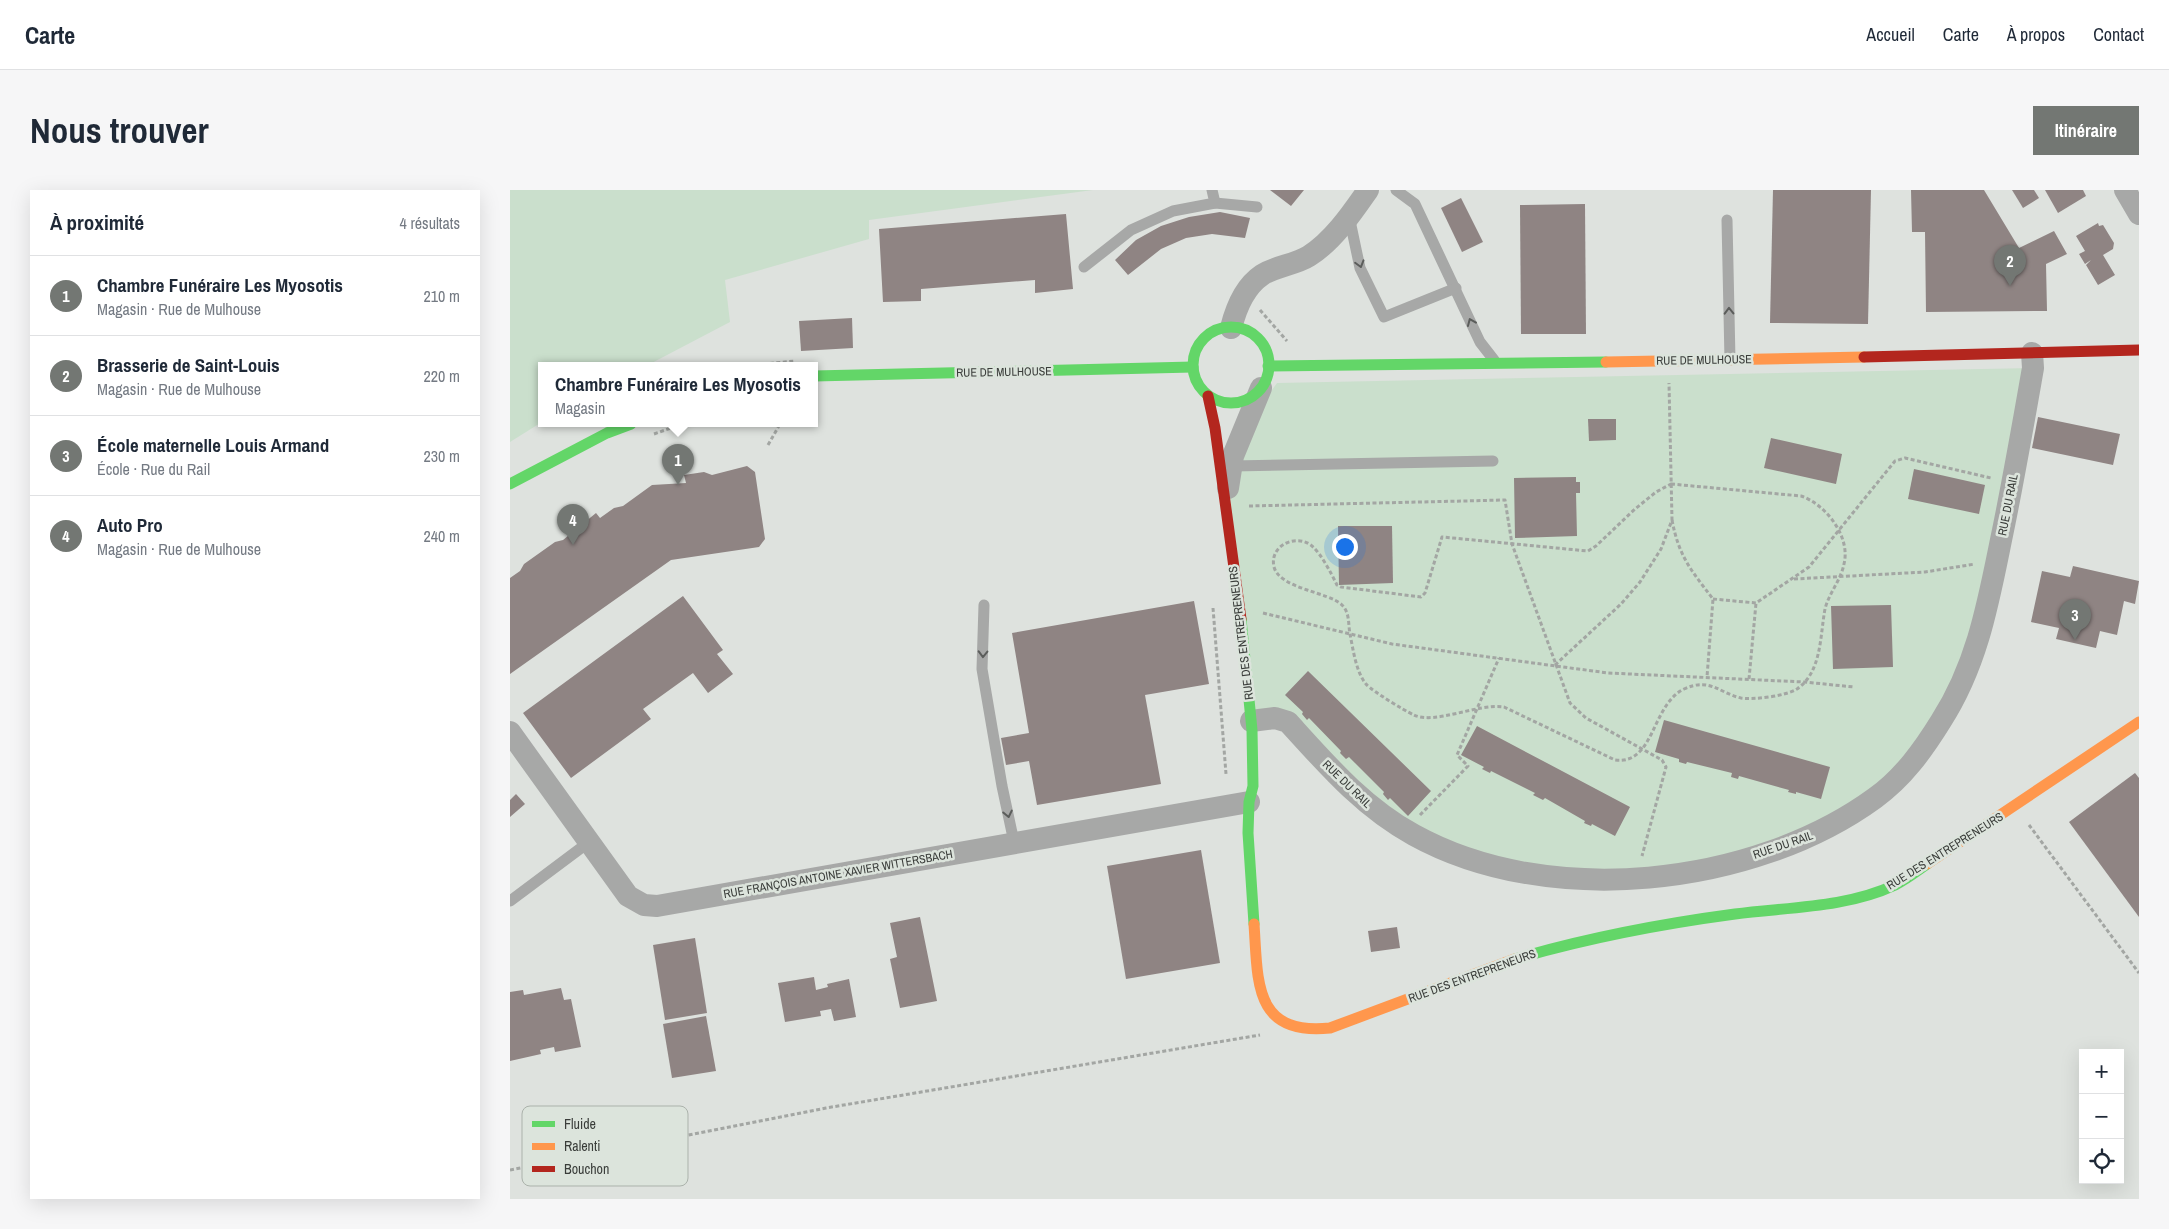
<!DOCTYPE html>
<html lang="fr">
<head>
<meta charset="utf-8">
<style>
	:root { --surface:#fff; --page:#f6f6f7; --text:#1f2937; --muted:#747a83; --line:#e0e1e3; --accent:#737773 }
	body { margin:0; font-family:"Archivo Narrow",sans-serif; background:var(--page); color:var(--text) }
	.controls { position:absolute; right:15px; bottom:15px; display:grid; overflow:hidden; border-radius:0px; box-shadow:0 5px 20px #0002 }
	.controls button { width:45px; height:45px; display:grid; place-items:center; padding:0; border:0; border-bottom:1px solid var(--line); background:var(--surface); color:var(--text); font:25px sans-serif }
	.you { position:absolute; left:834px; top:356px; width:18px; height:18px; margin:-12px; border:4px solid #fff; border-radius:50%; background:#1a73e8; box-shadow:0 0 0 8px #1a73e833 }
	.badge { display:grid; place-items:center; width:32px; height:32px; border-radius:50%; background:var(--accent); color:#fff; font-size:16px; font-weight:700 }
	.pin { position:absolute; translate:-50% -41px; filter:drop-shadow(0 1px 2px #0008) }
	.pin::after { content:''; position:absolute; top:26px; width:18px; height:15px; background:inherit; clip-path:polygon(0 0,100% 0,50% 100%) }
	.popup { position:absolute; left:28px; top:172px; width:280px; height:65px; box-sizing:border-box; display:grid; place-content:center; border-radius:0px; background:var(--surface); filter:drop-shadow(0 1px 4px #0005); font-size:16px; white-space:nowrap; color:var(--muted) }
	.popup b { font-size:19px; color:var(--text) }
	.popup::after { content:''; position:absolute; left:50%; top:100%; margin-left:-10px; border:10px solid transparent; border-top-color:var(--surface) }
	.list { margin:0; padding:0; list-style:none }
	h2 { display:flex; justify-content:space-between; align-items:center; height:65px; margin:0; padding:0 20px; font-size:21px }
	h2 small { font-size:16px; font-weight:400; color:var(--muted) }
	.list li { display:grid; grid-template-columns:32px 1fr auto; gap:15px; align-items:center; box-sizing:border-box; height:80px; padding:0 20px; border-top:1px solid var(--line) }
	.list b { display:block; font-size:19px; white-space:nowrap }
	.list p { margin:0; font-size:16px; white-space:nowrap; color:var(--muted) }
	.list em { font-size:16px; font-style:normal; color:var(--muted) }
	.icon { flex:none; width:28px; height:28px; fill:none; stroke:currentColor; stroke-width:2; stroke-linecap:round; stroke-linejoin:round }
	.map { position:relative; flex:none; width:1629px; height:1009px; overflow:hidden; border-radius:0px }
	header { display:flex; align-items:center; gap:30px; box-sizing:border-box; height:70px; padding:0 25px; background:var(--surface); border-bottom:1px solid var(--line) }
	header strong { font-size:24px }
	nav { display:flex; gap:28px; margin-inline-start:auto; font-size:18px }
	.intro { display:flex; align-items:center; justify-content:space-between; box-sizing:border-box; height:120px; padding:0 30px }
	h1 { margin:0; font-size:35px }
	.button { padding:12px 22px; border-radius:0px; background:var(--accent); color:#fff; font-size:18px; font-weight:700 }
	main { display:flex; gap:30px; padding:0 30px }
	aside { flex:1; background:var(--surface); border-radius:0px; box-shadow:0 5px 20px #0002 }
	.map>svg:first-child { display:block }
</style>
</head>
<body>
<header>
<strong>Carte</strong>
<nav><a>Accueil</a><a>Carte</a><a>À propos</a><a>Contact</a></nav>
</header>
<div class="intro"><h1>Nous trouver</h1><a class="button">Itinéraire</a></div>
<main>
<aside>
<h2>À proximité<small>4 résultats</small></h2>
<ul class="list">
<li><span class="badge">1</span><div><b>Chambre Funéraire Les Myosotis</b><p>Magasin · Rue de Mulhouse</p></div><em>210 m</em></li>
<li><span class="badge">2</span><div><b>Brasserie de Saint-Louis</b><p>Magasin · Rue de Mulhouse</p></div><em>220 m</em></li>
<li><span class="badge">3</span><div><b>École maternelle Louis Armand</b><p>École · Rue du Rail</p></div><em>230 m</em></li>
<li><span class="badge">4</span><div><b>Auto Pro</b><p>Magasin · Rue de Mulhouse</p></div><em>240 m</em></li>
</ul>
</aside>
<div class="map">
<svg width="1629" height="1009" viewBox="0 0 1629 1009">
	<rect width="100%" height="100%" fill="#dee2de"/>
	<g fill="#cadfcc">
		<polygon points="0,0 583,0 359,30 359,49 215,90 220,132 136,176 32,176 32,232 0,252"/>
		<polygon points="1523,178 1454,487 1366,607 1211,676 1042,688 905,646 778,532 741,531 716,316 747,221 767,193"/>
	</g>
	<g fill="#8f8483">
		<polygon points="760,0 794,0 781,16"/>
		<polygon points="1263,0 1361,0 1358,134 1260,133"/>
		<polygon points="1401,0 1474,0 1509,58 1544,41 1557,64 1536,74 1537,121 1416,122 1415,42 1402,42"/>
		<polygon points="1502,0 1524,0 1529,8 1513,18"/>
		<polygon points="1535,0 1573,0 1576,6 1548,23"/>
		<polygon points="951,8 973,52 952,62 931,18"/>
		<polygon points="1075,14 1076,144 1011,144 1010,15"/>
		<polygon points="710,22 740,28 735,48 702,44 676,48 651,59 618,85 605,70 626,50 651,36 679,27"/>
		<polygon points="556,24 563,99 525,103 525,90 411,99 411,111 373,112 369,39"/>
		<polygon points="1588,33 1589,36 1593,35 1604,53 1603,59 1593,65 1605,85 1588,95 1576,75 1581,70 1575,74 1569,64 1575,61 1566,46"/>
		<polygon points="342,128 343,158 291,161 289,131"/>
		<polygon points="1528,227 1610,244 1603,275 1522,258"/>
		<polygon points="1078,229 1106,229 1106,250 1079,251"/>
		<polygon points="1261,248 1332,264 1326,294 1254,278"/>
		<polygon points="237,276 245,282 255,349 249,357 161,370 0,484 0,388 10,381 14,374 45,352 53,350 86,323 90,328 104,318 113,316 142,295 176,293 174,285 194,282 202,285"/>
		<polygon points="1404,279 1475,295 1469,324 1398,309"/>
		<polygon points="1066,287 1066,292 1070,292 1070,303 1066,303 1067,346 1005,348 1004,288"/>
		<polygon points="828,336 882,336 883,393 829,395"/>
		<polygon points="1563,376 1629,391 1625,414 1614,411 1607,445 1590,441 1586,458 1546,449 1549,438 1521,432 1532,381 1560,387"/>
		<polygon points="173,406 213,460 207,464 223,484 198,503 183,483 133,519 141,529 61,588 13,523"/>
		<polygon points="684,411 699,494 635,505 651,594 527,615 519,571 496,575 491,548 519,543 502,443"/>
		<polygon points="1381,415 1383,477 1323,479 1321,416"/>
		<polygon points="798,481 921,601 898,626 880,608 878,610 873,604 874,602 839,567 836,569 830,563 831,561 799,528 797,530 792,524 793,522 775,505"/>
		<polygon points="1154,530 1320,577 1311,609 1286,602 1286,604 1278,602 1279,600 1229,586 1228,589 1221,587 1222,583 1177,572 1176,574 1169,572 1169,569 1145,562"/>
		<polygon points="967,536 1120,617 1105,646 1082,634 1081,636 1074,633 1075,631 1035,608 1033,610 1023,605 1025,603 981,581 980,583 972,579 974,577 951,565"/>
		<polygon points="1625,583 1629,588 1629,727 1559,632"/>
		<polygon points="6,604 15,614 0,627 0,610"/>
		<polygon points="691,660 710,773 616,789 597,676"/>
		<polygon points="410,727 427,811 390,818 380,769 387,767 380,733"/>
		<polygon points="887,737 890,758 861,762 858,741"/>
		<polygon points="185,748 197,823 155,830 143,755"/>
		<polygon points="304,787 306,800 318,797 317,794 339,789 346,827 324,831 321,819 310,821 311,826 275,832 268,793"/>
		<polygon points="51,798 54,810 61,809 71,857 45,862 44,857 30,860 31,864 0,871 0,802 13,800 14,805"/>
		<polygon points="196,826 206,881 162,888 153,834"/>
	</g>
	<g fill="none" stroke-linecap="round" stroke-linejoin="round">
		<g stroke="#a3a6a3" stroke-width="3" stroke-dasharray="4 2.5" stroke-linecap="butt">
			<polyline points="750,120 777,151"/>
			<polyline points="234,176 285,171"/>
			<polyline points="144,244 172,234"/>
			<polyline points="258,255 270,234"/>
			<path d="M 1161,294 L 1291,306 C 1315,314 1341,346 1334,374 C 1331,390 1319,403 1315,419 C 1310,445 1312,482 1287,499 C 1276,506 1244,510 1231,508 C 1209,503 1200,487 1174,499 C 1141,515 1145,575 1105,570 L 994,517 C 968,513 925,535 904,525 C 895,521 862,501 856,494 C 846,482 843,459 840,444 C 838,434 840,423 832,415 C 819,402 770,399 764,377 C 759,355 787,343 802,356 C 812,365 821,383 827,395 L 831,397 L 911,407 L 915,403 L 932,347 L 1078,361 L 1086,356 L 1125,319 L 1146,302 Z"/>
			<polyline points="739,316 995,310 1002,354 1060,513 1076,528 1152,570 1156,577 1132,666"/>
			<path d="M 1162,330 C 1169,367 1181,380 1203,409 L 1197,487"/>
			<polyline points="1284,389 1415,382 1465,374"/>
			<polyline points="1203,409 1246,413 1299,377 1385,271 1395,268 1481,288"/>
			<polyline points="703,418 716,584"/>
			<polyline points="753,423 882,454 1098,483 1294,492 1344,497"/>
			<polyline points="1045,475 1111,414 1130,392 1151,359 1162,330 1159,193"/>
			<polyline points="1239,489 1246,413"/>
			<polyline points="910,625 958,576 947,565 989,468"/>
			<polyline points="1519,635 1629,783"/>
			<polyline points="0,980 316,918 750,845"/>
		</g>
		<g stroke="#a7a8a7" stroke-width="11">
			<polyline points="886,0 905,14 970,152 984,170"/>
			<polyline points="705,13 747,17"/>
			<polyline points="839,26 850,78 874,127 946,98"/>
			<polyline points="1217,30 1220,170"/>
			<polyline points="574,77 621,40 663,21 705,13 702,0"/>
			<polyline points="722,276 983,271"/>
			<polyline points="474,415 472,479 492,596 504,652"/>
			<polyline points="0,711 79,652"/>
		</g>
		<g stroke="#a7a8a7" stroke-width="22">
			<polyline points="1615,0 1629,24"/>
			<path d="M 721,138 C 726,118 734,97 752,85 C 765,76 785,75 799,66 C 823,51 842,23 858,0"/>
			<polyline points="718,298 723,266 751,198"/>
			<path d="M 741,531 L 765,528 L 778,532 C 817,575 853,617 904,645 C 1038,719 1243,697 1365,608 C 1393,588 1413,560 1431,531 C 1467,475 1478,414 1491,350 C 1503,293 1513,235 1523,178 L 1522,163"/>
			<polyline points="0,542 118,706 134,715 147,716 739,612"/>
		</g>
		<g stroke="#63d668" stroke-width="11">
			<circle cx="721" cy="175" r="38"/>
			<polyline points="758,176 1096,172"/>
			<polyline points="304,186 683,177"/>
			<polyline points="0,294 97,243 121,234"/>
			<polyline points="731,429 742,540 743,596 739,612 738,643 744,734"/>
			<path d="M 1005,769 C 1077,748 1150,734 1225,724 C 1278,717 1336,718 1385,695 C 1397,689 1407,681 1417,674"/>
		</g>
		<g stroke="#ff974d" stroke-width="11">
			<polyline points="1096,172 1354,167"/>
			<polyline points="1417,674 1629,532"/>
			<path d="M 744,734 C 748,791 743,846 820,838 L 1005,769"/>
		</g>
		<g stroke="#b3261e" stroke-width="11">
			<polyline points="1354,167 1629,160"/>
			<polyline points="698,206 705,238 731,429"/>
		</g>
	</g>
	<defs><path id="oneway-chevron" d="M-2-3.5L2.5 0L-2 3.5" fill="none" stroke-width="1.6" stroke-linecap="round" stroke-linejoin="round" transform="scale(1.25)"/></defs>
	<g stroke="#5b5d5b">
		<use href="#oneway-chevron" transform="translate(850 74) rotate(74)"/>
		<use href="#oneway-chevron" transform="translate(1219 121) rotate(-91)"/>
		<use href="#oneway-chevron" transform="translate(961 132) rotate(-113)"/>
		<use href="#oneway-chevron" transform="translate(473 464) rotate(91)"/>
		<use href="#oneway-chevron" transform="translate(498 624) rotate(78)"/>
	</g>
	<g text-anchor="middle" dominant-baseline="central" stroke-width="5" stroke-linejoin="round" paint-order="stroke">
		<g font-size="12" fill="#3a3d3a" stroke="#dce4dc">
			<text transform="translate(1194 170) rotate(-1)">RUE DE MULHOUSE</text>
			<text transform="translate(494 182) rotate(-1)">RUE DE MULHOUSE</text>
			<text transform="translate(1498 315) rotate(-79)">RUE DU RAIL</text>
			<text transform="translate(731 443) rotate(-97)">RUE DES ENTREPRENEURS</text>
			<text transform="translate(837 594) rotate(44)">RUE DU RAIL</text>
			<text transform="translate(1273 655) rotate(-19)">RUE DU RAIL</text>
			<text transform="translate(1435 661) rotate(-32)">RUE DES ENTREPRENEURS</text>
			<text transform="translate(328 684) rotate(-10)">RUE FRANÇOIS ANTOINE XAVIER WITTERSBACH</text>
			<text transform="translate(962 786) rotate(-20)">RUE DES ENTREPRENEURS</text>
		</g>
	</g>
	<rect x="12" y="916" width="166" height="80" rx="8" fill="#dce4dc" stroke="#abb2ab" stroke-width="1"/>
	<rect x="22" y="931" width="23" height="6" fill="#63d668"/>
	<rect x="22" y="953" width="23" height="7" fill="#ff974d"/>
	<rect x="22" y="976" width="23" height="6" fill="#b3261e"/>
	<g font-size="14" fill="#3a3d3a">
		<text x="54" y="939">Fluide</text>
		<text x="54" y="961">Ralenti</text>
		<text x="54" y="984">Bouchon</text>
	</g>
</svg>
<div class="controls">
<button>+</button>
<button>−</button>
<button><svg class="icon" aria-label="locate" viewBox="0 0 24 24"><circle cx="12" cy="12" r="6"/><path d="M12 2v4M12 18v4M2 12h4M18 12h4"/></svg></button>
</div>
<div class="you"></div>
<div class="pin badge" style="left:168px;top:295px">1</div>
<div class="popup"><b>Chambre Funéraire Les Myosotis</b>Magasin</div>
<div class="pin badge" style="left:1500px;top:96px">2</div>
<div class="pin badge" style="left:1565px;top:450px">3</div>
<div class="pin badge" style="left:63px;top:355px">4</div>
</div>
</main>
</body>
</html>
